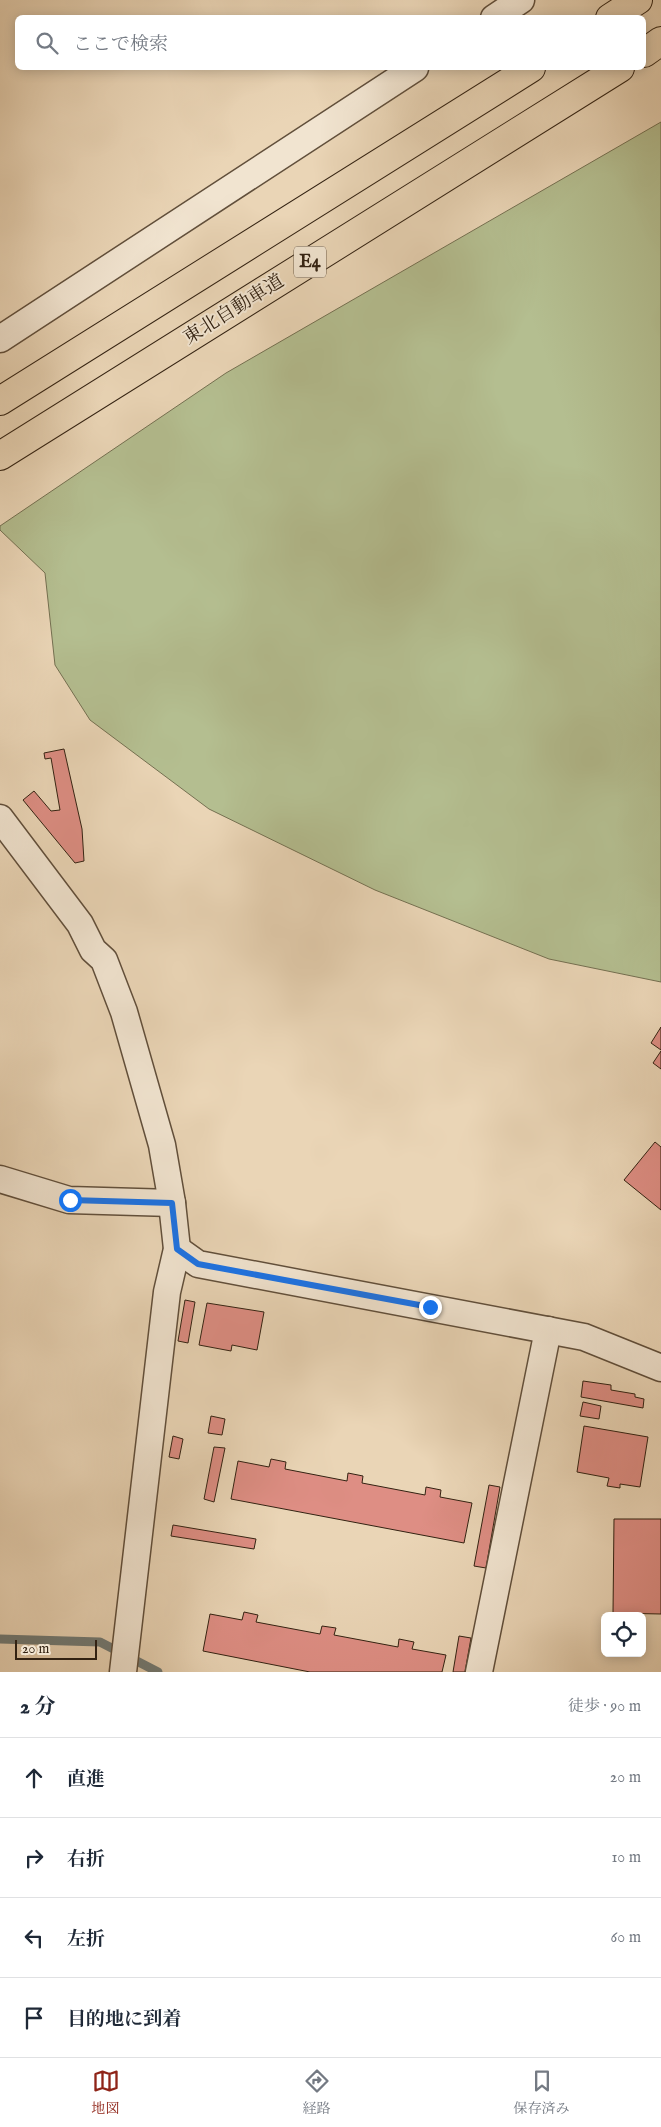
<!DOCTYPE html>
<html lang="ja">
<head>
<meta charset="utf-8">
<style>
	:root { --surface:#fff; --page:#f6f6f7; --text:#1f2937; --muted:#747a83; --line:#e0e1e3; --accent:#8f2418 }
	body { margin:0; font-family:"IM FELL English","Noto Serif JP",serif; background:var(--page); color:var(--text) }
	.controls { position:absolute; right:15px; bottom:15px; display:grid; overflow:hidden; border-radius:8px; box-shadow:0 2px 12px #0003 }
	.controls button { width:45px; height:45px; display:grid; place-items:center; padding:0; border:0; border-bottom:1px solid var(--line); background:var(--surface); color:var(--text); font:25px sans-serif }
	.scale { position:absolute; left:15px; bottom:12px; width:82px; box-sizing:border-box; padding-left:5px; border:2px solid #332212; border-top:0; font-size:14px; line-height:18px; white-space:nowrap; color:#332212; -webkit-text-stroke:4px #f1e4d0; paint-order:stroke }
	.stop { position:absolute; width:15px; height:15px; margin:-11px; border:4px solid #1a73e8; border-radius:50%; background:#fff }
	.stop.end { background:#1a73e8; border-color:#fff; box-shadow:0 1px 5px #0008 }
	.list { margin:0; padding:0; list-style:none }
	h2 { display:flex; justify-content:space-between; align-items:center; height:65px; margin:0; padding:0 20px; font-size:21px }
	h2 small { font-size:16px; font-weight:400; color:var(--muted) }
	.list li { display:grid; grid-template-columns:32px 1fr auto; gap:15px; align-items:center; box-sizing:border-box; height:80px; padding:0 20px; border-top:1px solid var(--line) }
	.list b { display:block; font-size:19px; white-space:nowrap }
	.list em { font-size:16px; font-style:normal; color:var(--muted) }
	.icon { flex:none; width:28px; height:28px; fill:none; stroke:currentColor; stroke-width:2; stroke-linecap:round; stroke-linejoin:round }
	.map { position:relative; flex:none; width:661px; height:1672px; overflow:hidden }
	.search { position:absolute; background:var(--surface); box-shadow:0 2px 12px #0003; left:15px; right:15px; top:15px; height:55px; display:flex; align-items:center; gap:12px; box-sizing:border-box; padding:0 18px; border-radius:8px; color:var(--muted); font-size:19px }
	.sheet { height:385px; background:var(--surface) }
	nav { display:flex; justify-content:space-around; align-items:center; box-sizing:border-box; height:70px; border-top:1px solid var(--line); background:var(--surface); font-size:14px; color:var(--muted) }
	nav a { display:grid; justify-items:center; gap:2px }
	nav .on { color:var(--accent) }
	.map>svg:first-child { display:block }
</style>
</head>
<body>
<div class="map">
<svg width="661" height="1672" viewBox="0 0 661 1672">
	<rect width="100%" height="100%" fill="#ead5b6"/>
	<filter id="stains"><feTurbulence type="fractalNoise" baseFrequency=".004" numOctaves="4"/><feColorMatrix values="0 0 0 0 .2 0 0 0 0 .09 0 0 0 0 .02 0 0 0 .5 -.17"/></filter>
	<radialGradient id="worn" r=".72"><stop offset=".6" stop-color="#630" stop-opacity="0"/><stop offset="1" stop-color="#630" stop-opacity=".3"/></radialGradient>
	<polygon fill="#b4be90" stroke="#747051" points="661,122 661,982 549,959 375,890 209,809 90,720 55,665 45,573 0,530 0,526 226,373"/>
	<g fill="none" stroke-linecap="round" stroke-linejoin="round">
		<polyline stroke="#727b76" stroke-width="9" points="0,1639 100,1642 158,1672"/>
	</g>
	<g fill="#de8e84" stroke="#332212">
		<polygon points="64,749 82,829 84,861 75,863 23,800 34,791 51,811 60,810 51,758 45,759 44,753"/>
		<polygon points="661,1027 661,1050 651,1043"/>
		<polygon points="661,1051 661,1069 653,1063"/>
		<polygon points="655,1142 661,1147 661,1210 624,1180"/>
		<polygon points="185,1300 195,1302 188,1343 178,1341"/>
		<polygon points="207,1303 264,1312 257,1350 232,1345 231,1351 199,1345"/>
		<polygon points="583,1381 611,1385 611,1390 635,1394 635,1397 644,1399 643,1408 581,1397"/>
		<polygon points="583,1402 601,1406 599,1419 580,1416"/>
		<polygon points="211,1416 225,1419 222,1435 208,1433"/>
		<polygon points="584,1426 648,1437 640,1487 620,1484 620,1488 607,1486 609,1478 577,1472"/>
		<polygon points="173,1436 183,1439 179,1459 169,1457"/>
		<polygon points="214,1447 225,1448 214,1502 204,1499"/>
		<polygon points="271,1459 286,1462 285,1469 347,1481 348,1473 363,1476 362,1483 425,1495 426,1487 441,1490 440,1497 472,1503 464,1543 231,1499 238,1461 269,1467"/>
		<polygon points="489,1485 500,1487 486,1568 474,1566"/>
		<polygon points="614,1519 661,1519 661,1614 613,1613"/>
		<polygon points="173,1525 256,1539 254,1549 171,1536"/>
		<polygon points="244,1612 258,1615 256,1622 320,1634 322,1626 336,1628 334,1635 398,1647 399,1639 414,1642 412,1649 446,1655 442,1672 310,1672 203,1651 210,1614 242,1620"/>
		<polygon points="459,1636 471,1638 465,1672 453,1672"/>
	</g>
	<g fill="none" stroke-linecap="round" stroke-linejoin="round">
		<defs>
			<g id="street">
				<polyline points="494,18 521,0"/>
				<polyline points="0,339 415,68"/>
				<polyline points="0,818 80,924 93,950 104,960 124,1012 162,1145 172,1203 177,1249 167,1292 123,1672"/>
				<polyline points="0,1179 69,1200 172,1203"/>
				<polyline points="177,1249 198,1264 584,1337 661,1368"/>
				<polyline points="479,1672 548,1330"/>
			</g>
			<g id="highway">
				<polyline points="610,18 638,0"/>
				<polyline points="644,53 661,41"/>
				<polyline points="0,401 531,68"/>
				<polyline points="0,456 620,68"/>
			</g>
		</defs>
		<use href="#street" stroke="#614f3b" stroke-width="29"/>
		<use href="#highway" stroke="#332212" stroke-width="30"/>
		<use href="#street" stroke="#f1e4d0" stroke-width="26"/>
		<use href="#highway" stroke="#ead5b6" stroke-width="28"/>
	</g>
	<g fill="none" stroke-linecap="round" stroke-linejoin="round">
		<polyline stroke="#1a73e8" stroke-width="6" points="70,1200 172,1203 177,1249 198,1264 430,1307"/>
	</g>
	<g text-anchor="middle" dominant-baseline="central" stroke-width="4" stroke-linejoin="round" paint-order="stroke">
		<rect fill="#f1e4d0" stroke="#6c5c4b" stroke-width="1" x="294" y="246.5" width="32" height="31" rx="4"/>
		<g font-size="18" font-weight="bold" fill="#332212">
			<text x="310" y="262">E4</text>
		</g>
		<g font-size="19" fill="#332212" stroke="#f1e4d0">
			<text transform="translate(234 310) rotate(-32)">東北自動車道</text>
		</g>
	</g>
	<rect width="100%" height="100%" filter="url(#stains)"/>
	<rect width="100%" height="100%" fill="url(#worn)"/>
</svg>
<div class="controls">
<button><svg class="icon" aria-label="locate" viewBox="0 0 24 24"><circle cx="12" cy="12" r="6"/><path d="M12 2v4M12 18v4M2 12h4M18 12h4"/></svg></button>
</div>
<div class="scale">20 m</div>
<div class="stop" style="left:70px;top:1200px"></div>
<div class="stop end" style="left:430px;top:1307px"></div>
<div class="search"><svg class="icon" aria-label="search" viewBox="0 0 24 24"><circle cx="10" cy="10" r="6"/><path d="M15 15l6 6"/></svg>ここで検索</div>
</div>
<section class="sheet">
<h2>2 分<small>徒歩 · 90 m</small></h2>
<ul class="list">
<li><svg class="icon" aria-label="ahead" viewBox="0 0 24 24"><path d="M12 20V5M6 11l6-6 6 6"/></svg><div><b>直進</b></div><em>20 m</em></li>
<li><svg class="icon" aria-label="right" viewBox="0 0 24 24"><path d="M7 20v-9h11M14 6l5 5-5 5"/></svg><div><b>右折</b></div><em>10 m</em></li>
<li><svg class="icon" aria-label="left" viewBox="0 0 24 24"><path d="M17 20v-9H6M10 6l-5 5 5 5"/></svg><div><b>左折</b></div><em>60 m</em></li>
<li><svg class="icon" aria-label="arrive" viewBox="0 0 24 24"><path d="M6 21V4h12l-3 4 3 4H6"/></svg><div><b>目的地に到着</b></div></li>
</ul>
</section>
<nav>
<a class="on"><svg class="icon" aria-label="map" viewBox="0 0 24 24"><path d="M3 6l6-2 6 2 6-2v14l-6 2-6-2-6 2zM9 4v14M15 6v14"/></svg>地図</a>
<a><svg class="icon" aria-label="directions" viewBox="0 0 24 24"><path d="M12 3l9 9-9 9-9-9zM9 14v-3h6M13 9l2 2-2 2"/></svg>経路</a>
<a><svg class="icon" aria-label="saved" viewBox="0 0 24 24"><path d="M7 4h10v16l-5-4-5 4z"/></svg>保存済み</a>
</nav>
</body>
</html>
